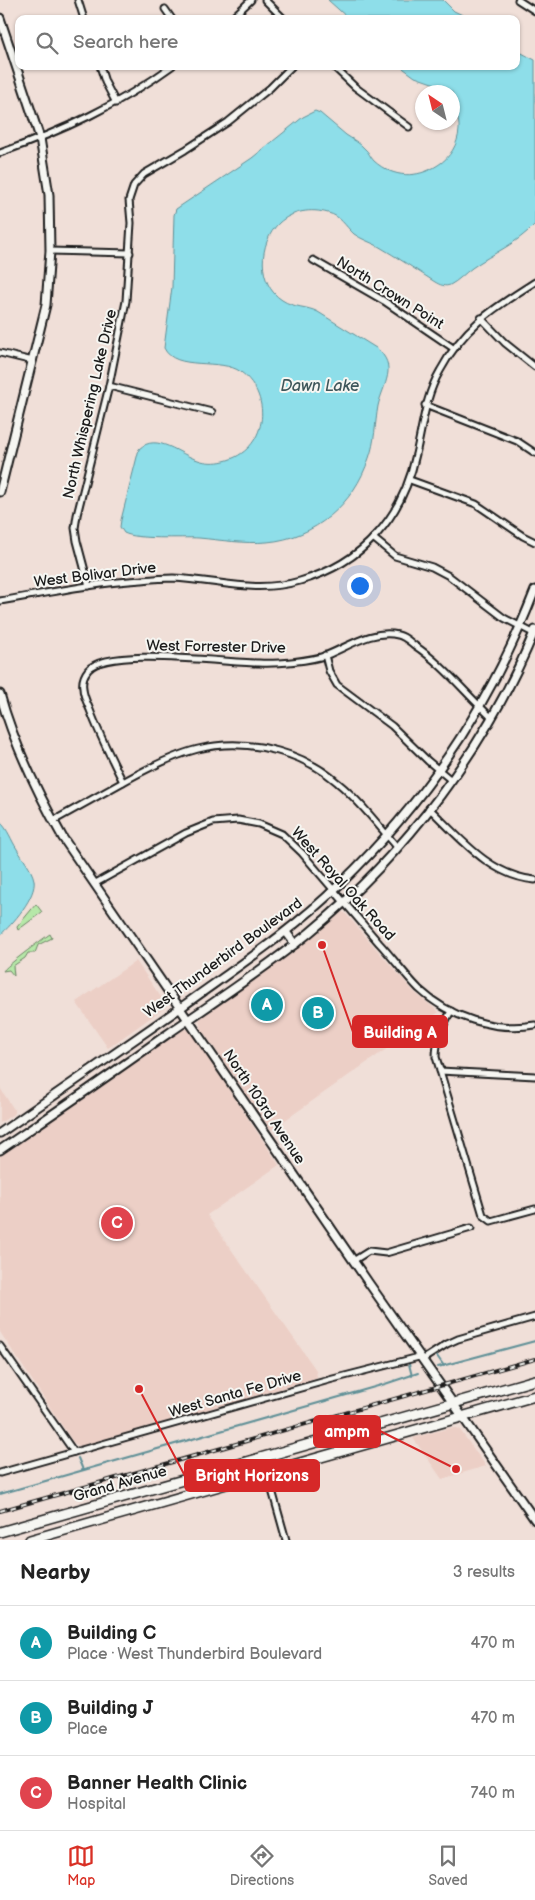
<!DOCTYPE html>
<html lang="en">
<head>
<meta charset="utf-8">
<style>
	:root { --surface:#fff; --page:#f6f6f6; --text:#222; --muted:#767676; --line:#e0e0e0; --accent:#d93025 }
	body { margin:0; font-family:"Balsamiq Sans",sans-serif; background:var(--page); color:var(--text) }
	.compass { position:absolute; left:415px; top:85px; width:45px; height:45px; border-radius:50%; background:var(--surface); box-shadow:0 1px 4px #0004; rotate:325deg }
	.you { position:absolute; left:359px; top:585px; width:18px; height:18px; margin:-12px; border:4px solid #fff; border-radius:50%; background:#1a73e8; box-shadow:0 0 0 8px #1a73e833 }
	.badge { display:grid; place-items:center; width:32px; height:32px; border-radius:50%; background:var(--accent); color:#fff; font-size:16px; font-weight:700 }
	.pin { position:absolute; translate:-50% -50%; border:2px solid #fff; box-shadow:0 1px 5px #0006 }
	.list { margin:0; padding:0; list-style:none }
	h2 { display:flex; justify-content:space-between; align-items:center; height:65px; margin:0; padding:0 20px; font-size:21px }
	h2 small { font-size:16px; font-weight:400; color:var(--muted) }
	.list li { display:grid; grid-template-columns:32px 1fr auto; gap:15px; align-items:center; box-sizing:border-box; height:75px; padding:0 20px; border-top:1px solid var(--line) }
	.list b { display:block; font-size:19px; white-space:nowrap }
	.list p { margin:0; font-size:16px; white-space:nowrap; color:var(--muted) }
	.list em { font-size:16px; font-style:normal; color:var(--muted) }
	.icon { flex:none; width:28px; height:28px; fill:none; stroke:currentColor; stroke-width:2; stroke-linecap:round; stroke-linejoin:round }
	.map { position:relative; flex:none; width:535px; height:1540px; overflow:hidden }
	.search { position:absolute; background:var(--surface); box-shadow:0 1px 4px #0004; left:15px; right:15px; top:15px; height:55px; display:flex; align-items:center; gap:12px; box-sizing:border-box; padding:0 18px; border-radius:10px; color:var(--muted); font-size:19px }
	.sheet { height:290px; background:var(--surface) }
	nav { display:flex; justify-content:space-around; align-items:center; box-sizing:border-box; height:70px; border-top:1px solid var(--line); background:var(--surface); font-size:14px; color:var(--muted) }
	nav a { display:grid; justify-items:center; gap:2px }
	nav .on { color:var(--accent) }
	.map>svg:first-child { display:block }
</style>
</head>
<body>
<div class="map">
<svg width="535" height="1540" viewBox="0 0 535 1540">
	<rect width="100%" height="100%" fill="#f0dfd8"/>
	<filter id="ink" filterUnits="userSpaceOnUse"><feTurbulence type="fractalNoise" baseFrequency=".02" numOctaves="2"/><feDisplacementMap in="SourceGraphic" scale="10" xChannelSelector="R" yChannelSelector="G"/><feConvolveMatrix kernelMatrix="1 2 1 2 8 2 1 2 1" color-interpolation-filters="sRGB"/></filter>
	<g filter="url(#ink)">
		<g fill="#eccfc6">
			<polygon points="342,912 345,913 414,992 439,1012 271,1130 202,1030 199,1021 203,1015 289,955"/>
			<polygon points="136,961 165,1003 164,1008 108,1048 76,1002"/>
			<polygon points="187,1029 190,1031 279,1165 207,1215 316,1370 317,1377 311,1380 79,1446 73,1442 0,1332 0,1155 180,1030"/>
			<polygon points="0,1088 15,1111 15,1113 0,1123"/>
			<polygon points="449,1428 456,1428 460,1430 486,1466 442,1479 413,1438"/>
		</g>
		<g fill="#b6e8a8" stroke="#698262">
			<polygon points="36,904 42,912 18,930 17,927"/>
			<path d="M 50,934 L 52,938 L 38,945 L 35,953 L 28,953 L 25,958 L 13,966 L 14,976 L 9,970 L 3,971 C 5,967 41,940 50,934 Z"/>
		</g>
		<g fill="#8edee9" stroke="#609097">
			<polygon points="328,0 443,0 454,11 471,19 349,19"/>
			<path d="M 516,50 L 535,60 L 535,224 C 517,244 493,253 472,268 C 465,273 458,281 450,285 C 445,287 440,285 435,282 C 416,270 397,257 378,246 C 370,242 361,239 354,234 C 345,226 341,216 328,213 C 311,208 292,211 279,223 C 258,243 257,284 282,300 C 294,308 307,306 318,312 C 337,324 357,336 376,348 C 399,366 383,384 378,406 C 375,423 375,442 369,458 C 354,504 315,538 267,542 C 244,544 221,540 199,538 C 180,537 138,540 124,533 L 120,527 L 121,520 L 139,449 C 157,432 180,455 198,460 C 206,463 216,463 224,461 C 267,451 274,397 241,372 C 221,357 175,372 164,348 L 172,287 L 174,215 L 176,209 L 252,158 L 303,117 L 315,111 L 320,113 C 329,120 337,128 346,135 C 352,139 360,143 365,149 C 369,152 370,157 374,161 C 393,178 417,179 438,165 C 450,158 458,144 459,130 C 460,117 452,105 452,92 L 446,92 L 435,84 L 415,77 L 400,66 L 516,66 Z"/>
			<path d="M 0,822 C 8,829 11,840 17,849 C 22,858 32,869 34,880 C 37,896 12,925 0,935 Z"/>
		</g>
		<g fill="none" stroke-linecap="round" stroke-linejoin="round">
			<g stroke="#609097" stroke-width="2">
				<polyline points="437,1356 444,1366"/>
				<polyline points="409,1364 412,1376"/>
				<polyline points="438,1367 535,1341"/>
				<polyline points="78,1458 83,1470"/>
				<polyline points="0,1494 385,1384 418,1373"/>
			</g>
			<defs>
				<g id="minor">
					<polyline points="78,0 84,19"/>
					<polyline points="265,0 284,19"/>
					<polyline points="518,0 535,11"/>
					<polyline points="165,9 172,19"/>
					<polyline points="231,19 251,0"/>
					<polyline points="100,66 105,82 116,103"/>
					<polyline points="333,66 355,87 409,127"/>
					<path d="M 0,153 C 62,131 119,105 172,66"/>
					<polyline points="50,251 130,253"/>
					<polyline points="313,260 384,301 453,348"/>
					<polyline points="481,318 505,343 535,367"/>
					<polyline points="0,353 33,361"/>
					<polyline points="109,386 212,412"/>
					<polyline points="425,405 517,441 535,453"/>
					<polyline points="410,480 476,504 523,536 535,542"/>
					<polyline points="373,538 395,556 432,567 449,576 504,618 535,634"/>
					<polyline points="89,586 77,541 75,528 77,515 109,386 126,301 131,223 129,200 134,185 144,174 185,150 228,122 270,88 292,66"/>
					<path d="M 0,601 C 47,593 94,583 142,580 C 152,579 163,578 173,578 C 218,580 254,594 300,581 C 363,563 403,517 416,454 C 423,425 425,397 440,371 C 464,326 494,308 535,282"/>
					<polyline points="325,655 329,671 337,685 392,726 428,761 451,780"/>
					<path d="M 123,782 C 111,758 99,734 90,710 C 87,703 83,695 83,688 C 82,682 84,675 88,670 C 107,646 227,663 259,663 C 276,664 311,661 327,655 C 349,646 373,629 398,635 C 404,636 409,641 414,645 C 444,665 465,693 491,717"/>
					<path d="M 429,808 C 460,838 490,876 535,880"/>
					<path d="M 53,821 C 76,808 100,795 123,782 C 175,753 217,734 278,751 C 300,757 321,768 338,783 C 360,801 378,825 397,847"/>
					<path d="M 94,884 L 186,833 L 213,822 L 238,820 L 259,824 L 282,834 L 302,853 C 328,883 353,913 379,943 C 393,958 405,975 419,989 C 449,1017 494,1032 535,1025"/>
					<path d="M 451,1011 C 443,1026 436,1039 436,1057 L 483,1215 L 491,1221 L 535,1209"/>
					<polyline points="440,1071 535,1076"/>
					<polyline points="353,1261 369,1251 386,1253 471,1228"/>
					<polyline points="0,1346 74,1452"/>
					<polyline points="422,1360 447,1344 458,1339 535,1317"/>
					<polyline points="263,1458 286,1540"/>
					<polyline points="0,1473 329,1380 419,1357"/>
				</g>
				<g id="tertiary">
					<polyline points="0,18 40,138 49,195 50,251 46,305 0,492"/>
					<path d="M 0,694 C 14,745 37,792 63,838 L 368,1282 L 535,1520"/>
					<polyline points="286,932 295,944"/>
					<path d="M 0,1133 C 61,1091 122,1048 183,1006 C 237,967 292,931 340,884 C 426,801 492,702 535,590"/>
					<path d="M 0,1150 C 56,1112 111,1074 166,1035 C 214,1002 263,970 309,933 C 406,853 487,747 535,630"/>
				</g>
				<g id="trunk">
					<polyline points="0,1532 535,1380"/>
					<polyline points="30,1540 535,1396"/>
				</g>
			</defs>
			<use href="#minor" stroke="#1c1c1c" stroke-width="9"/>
			<use href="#tertiary" stroke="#1c1c1c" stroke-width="11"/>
			<use href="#trunk" stroke="#1c1c1c" stroke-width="12"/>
			<use href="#minor" stroke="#f6f6f2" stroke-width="5"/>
			<use href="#tertiary" stroke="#f6f6f2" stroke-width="7"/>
			<use href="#trunk" stroke="#f6f6f2" stroke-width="9"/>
			<defs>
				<polyline id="rail" points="0,1511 535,1359"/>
			</defs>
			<use href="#rail" stroke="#1c1c1c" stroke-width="4"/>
			<use href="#rail" stroke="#f6f6f2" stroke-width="2" stroke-dasharray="5.5" stroke-linecap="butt"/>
		</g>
	</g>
	<g text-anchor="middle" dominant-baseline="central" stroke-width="4" stroke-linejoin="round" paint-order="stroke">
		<g font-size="15" fill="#1c1c1c" stroke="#f6f6f2">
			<text transform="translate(390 293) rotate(32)">North Crown Point</text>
			<text transform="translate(90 404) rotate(-77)">North Whispering Lake Drive</text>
			<text transform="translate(95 575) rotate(-7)">West Bolivar Drive</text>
			<text transform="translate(216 647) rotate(1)">West Forrester Drive</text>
			<text transform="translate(343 884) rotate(48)">West Royal Oak Road</text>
			<text transform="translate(223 958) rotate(-36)">West Thunderbird Boulevard</text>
			<text transform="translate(264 1107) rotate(56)">North 103rd Avenue</text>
			<text transform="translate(235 1394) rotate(-16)">West Santa Fe Drive</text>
			<text transform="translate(120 1484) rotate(-16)">Grand Avenue</text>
		</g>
		<g font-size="16" font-style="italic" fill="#3e565a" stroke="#f6f6f2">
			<text x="320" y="386">Dawn Lake</text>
		</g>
	</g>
	<path fill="none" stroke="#d62828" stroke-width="2" d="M322 945L353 1032M456 1469L380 1431M139 1389L185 1476"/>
	<g fill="#d62828" stroke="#f6f6f2" stroke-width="2">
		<circle cx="322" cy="945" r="5"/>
		<circle cx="456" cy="1469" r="5"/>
		<circle cx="139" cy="1389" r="5"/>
	</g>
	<g fill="#d62828" stroke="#d62828" stroke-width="2">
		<rect x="353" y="1016" width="94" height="31" rx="5"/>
		<rect x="314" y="1416" width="66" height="31" rx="5"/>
		<rect x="185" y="1460" width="134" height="31" rx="5"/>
	</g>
	<g font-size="16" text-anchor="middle" font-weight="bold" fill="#fff">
		<text x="400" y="1038">Building A</text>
		<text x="347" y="1437">ampm</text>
		<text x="252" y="1481">Bright Horizons</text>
	</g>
</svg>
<svg class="compass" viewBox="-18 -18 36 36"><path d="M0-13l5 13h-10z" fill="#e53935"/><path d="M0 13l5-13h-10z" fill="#767676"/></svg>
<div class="you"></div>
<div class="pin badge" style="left:267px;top:1005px;background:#0f9aa8">A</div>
<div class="pin badge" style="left:318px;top:1013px;background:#0f9aa8">B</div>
<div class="pin badge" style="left:117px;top:1223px;background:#e0444e">C</div>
<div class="search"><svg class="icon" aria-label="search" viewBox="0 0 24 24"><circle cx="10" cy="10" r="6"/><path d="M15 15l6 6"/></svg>Search here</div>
</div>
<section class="sheet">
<h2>Nearby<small>3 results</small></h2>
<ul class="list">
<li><span class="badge" style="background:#0f9aa8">A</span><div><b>Building C</b><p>Place · West Thunderbird Boulevard</p></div><em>470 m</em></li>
<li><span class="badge" style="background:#0f9aa8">B</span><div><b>Building J</b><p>Place</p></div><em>470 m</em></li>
<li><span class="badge" style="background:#e0444e">C</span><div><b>Banner Health Clinic</b><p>Hospital</p></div><em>740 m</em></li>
</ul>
</section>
<nav>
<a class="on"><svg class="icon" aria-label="map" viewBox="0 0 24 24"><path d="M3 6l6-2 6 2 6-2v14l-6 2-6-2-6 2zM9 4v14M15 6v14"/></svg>Map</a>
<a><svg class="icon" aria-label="directions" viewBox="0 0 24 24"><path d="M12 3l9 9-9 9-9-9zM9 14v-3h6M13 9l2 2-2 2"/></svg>Directions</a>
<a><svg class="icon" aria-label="saved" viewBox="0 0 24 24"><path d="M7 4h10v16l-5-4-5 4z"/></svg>Saved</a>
</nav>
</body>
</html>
